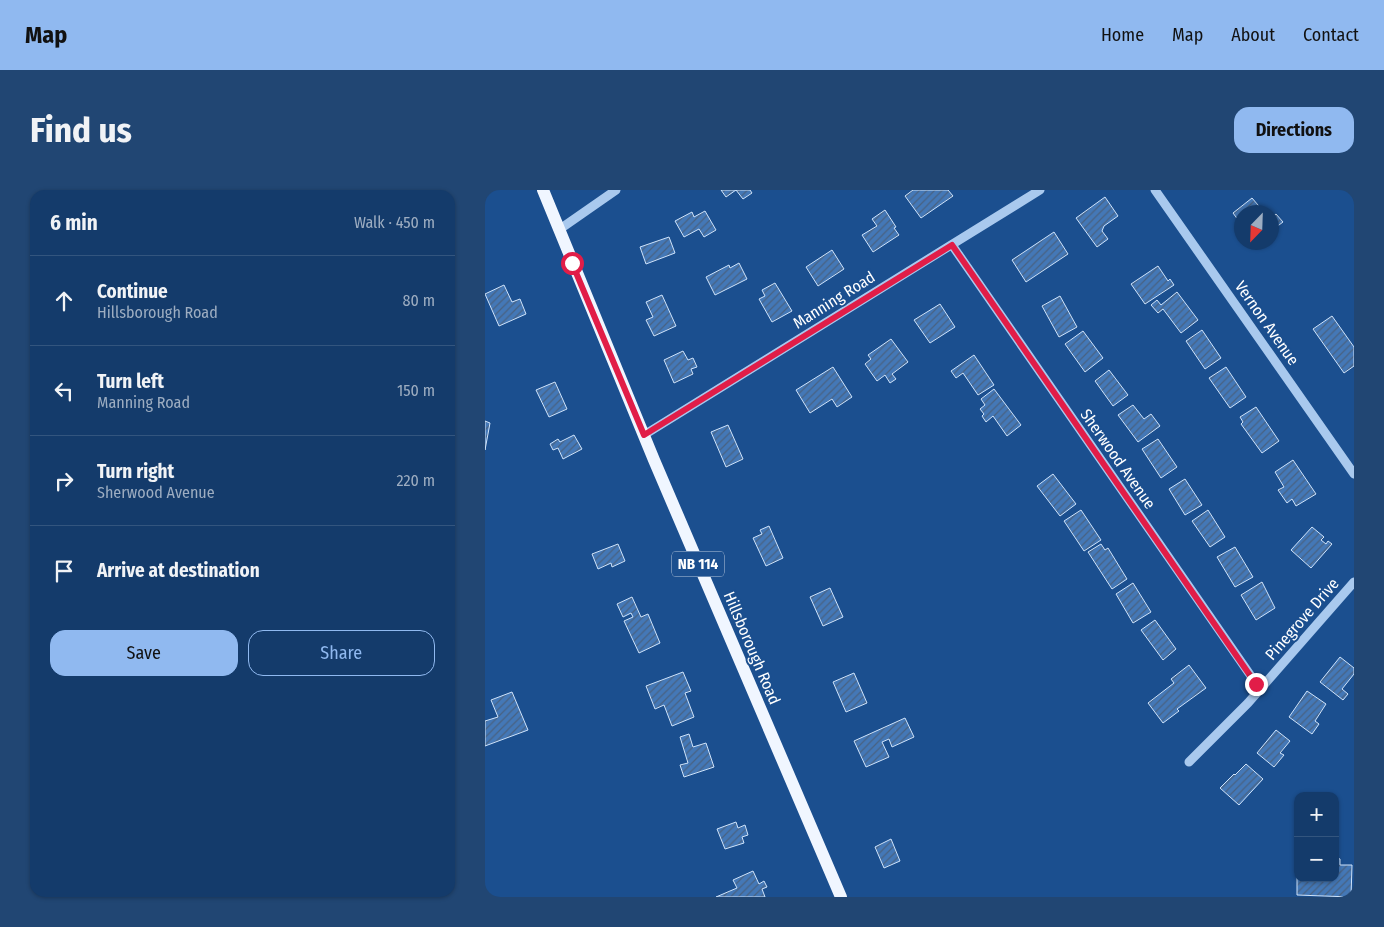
<!DOCTYPE html>
<html lang="en">
<head>
<meta charset="utf-8">
<style>
	:root { --surface:#143b6b; --page:#214673; --text:#f1f3f6; --muted:#9dadc1; --line:#33557e; --accent:#90b9f0 }
	body { margin:0; font-family:"Fira Sans Condensed",sans-serif; background:var(--page); color:var(--text) }
	.controls { position:absolute; right:15px; bottom:15px; display:grid; overflow:hidden; border-radius:10px; box-shadow:0 1px 4px #0004 }
	.controls button { width:45px; height:45px; display:grid; place-items:center; padding:0; border:0; border-bottom:1px solid var(--line); background:var(--surface); color:var(--text); font:25px sans-serif }
	.compass { position:absolute; left:749px; top:15px; width:45px; height:45px; border-radius:50%; background:var(--surface); box-shadow:0 1px 4px #0004; rotate:203deg }
	.stop { position:absolute; width:15px; height:15px; margin:-11px; border:4px solid #e11d48; border-radius:50%; background:#fff }
	.stop.end { background:#e11d48; border-color:#fff; box-shadow:0 1px 5px #0008 }
	.list { margin:0; padding:0; list-style:none }
	h2 { display:flex; justify-content:space-between; align-items:center; height:65px; margin:0; padding:0 20px; font-size:21px }
	h2 small { font-size:16px; font-weight:400; color:var(--muted) }
	.list li { display:grid; grid-template-columns:32px 1fr auto; gap:15px; align-items:center; box-sizing:border-box; height:90px; padding:0 20px; border-top:1px solid var(--line) }
	.list b { display:block; font-size:19px; white-space:nowrap }
	.list p { margin:0; font-size:16px; white-space:nowrap; color:var(--muted) }
	.list em { font-size:16px; font-style:normal; color:var(--muted) }
	.actions { display:flex; gap:10px; padding:15px 20px }
	.actions a { flex:1; padding:11px 0; border:1px solid var(--accent); border-radius:15px; text-align:center; font-size:18px; color:var(--accent) }
	.actions .main { background:var(--accent); color:#111 }
	.icon { flex:none; width:28px; height:28px; fill:none; stroke:currentColor; stroke-width:2; stroke-linecap:round; stroke-linejoin:round }
	.map { position:relative; flex:none; width:869px; height:707px; overflow:hidden; border-radius:15px }
	header { display:flex; align-items:center; gap:30px; box-sizing:border-box; height:70px; padding:0 25px; background:var(--accent); color:#111 }
	header strong { font-size:24px }
	nav { display:flex; gap:28px; margin-inline-start:auto; font-size:18px }
	.intro { display:flex; align-items:center; justify-content:space-between; box-sizing:border-box; height:120px; padding:0 30px }
	h1 { margin:0; font-size:35px }
	.button { padding:12px 22px; border-radius:15px; background:var(--accent); color:#111; font-size:18px; font-weight:700 }
	main { display:flex; gap:30px; padding:0 30px }
	aside { flex:1; background:var(--surface); border-radius:15px; box-shadow:0 1px 4px #0004 }
	.map>svg:first-child { display:block }
</style>
</head>
<body>
<header>
<strong>Map</strong>
<nav><a>Home</a><a>Map</a><a>About</a><a>Contact</a></nav>
</header>
<div class="intro"><h1>Find us</h1><a class="button">Directions</a></div>
<main>
<aside>
<h2>6 min<small>Walk · 450 m</small></h2>
<ul class="list">
<li><svg class="icon" aria-label="ahead" viewBox="0 0 24 24"><path d="M12 20V5M6 11l6-6 6 6"/></svg><div><b>Continue</b><p>Hillsborough Road</p></div><em>80 m</em></li>
<li><svg class="icon" aria-label="left" viewBox="0 0 24 24"><path d="M17 20v-9H6M10 6l-5 5 5 5"/></svg><div><b>Turn left</b><p>Manning Road</p></div><em>150 m</em></li>
<li><svg class="icon" aria-label="right" viewBox="0 0 24 24"><path d="M7 20v-9h11M14 6l5 5-5 5"/></svg><div><b>Turn right</b><p>Sherwood Avenue</p></div><em>220 m</em></li>
<li><svg class="icon" aria-label="arrive" viewBox="0 0 24 24"><path d="M6 21V4h12l-3 4 3 4H6"/></svg><div><b>Arrive at destination</b></div></li>
</ul>
<div class="actions"><a class="main">Save</a><a>Share</a></div>
</aside>
<div class="map">
<svg width="869" height="707" viewBox="0 0 869 707">
	<defs>
		<pattern id="building-hatch" width="6" height="6" patternUnits="userSpaceOnUse" patternTransform="scale(1.25)"><rect width="6" height="6" fill="#4478b7"/><path d="M-1 1l2-2M0 6l6-6M5 7l2-2" fill="none" stroke="#486282"/></pattern>
	</defs>
	<rect width="100%" height="100%" fill="#1b4f8f"/>
	<g fill="url(#building-hatch)" stroke="#cfe3fa">
		<polygon points="236,0 251,0 241,7"/>
		<polygon points="251,0 265,0 267,3 258,9"/>
		<polygon points="428,0 463,0 468,6 436,28 420,6"/>
		<polygon points="620,7 633,26 619,36 617,41 623,49 612,57 591,28"/>
		<polygon points="767,8 779,22 756,22 756,34 748,23"/>
		<polygon points="400,20 411,37 409,38 414,45 388,62 377,45 392,36 387,29"/>
		<polygon points="220,21 231,40 219,47 214,39 199,47 190,31 207,22 209,27"/>
		<polygon points="791,24 798,32 786,41 786,28"/>
		<polygon points="569,42 583,64 541,92 527,70"/>
		<polygon points="184,47 190,63 161,74 155,57"/>
		<polygon points="347,60 359,79 333,96 321,77"/>
		<polygon points="254,73 262,89 230,105 221,87 244,75 245,78"/>
		<polygon points="673,76 683,91 685,89 689,95 660,114 646,94"/>
		<polygon points="290,93 307,121 287,132 274,109 280,106 277,100"/>
		<polygon points="19,95 27,112 35,109 41,124 14,136 0,104"/>
		<polygon points="692,102 713,130 696,143 678,119 673,123 666,115 672,110 676,115"/>
		<polygon points="177,105 191,136 169,146 161,130 168,127 161,112"/>
		<polygon points="575,106 592,137 574,147 557,116"/>
		<polygon points="455,114 470,137 445,153 429,130"/>
		<polygon points="847,126 869,157 869,176 859,183 828,139"/>
		<polygon points="717,140 736,168 720,179 701,151"/>
		<polygon points="598,141 618,168 600,182 580,154"/>
		<polygon points="406,149 423,172 407,184 411,189 405,193 400,185 392,191 380,174 386,169 383,165"/>
		<polygon points="198,161 203,170 208,168 212,177 206,179 208,184 189,193 179,170"/>
		<polygon points="489,165 509,195 493,205 478,183 471,188 466,181"/>
		<polygon points="348,177 367,207 352,217 347,209 325,223 311,200"/>
		<polygon points="741,177 761,207 745,218 724,188"/>
		<polygon points="624,180 643,205 628,216 610,191"/>
		<polygon points="70,192 82,219 64,227 51,200"/>
		<polygon points="509,199 536,235 522,246 508,226 501,232 497,226 499,224 495,219 500,215 496,209"/>
		<polygon points="648,215 659,229 666,224 675,236 653,252 633,225"/>
		<polygon points="771,217 794,251 777,263 756,234 758,232 755,227"/>
		<polygon points="0,231 5,233 0,260"/>
		<polygon points="243,235 258,269 241,277 226,242"/>
		<polygon points="89,245 97,259 78,269 73,258 68,260 65,254 73,249 75,252"/>
		<polygon points="673,249 692,277 676,288 657,259"/>
		<polygon points="808,270 831,304 811,316 807,309 802,313 793,300 799,297 790,282"/>
		<polygon points="568,284 591,314 575,326 552,296"/>
		<polygon points="700,289 717,315 700,325 684,299"/>
		<polygon points="596,320 616,350 599,361 579,331"/>
		<polygon points="723,320 740,347 725,357 707,331"/>
		<polygon points="284,336 298,368 281,376 268,348 277,344 275,340"/>
		<polygon points="827,337 839,347 836,350 841,354 843,351 847,354 826,378 806,360"/>
		<polygon points="133,354 140,371 127,377 126,373 113,379 107,364"/>
		<polygon points="616,354 620,360 623,358 642,389 627,399 603,362"/>
		<polygon points="750,357 768,387 750,397 732,367"/>
		<polygon points="777,392 790,418 771,430 756,405"/>
		<polygon points="648,393 666,422 648,433 631,404"/>
		<polygon points="345,398 358,427 338,436 325,407"/>
		<polygon points="147,407 156,427 163,424 175,453 154,463 139,431 148,427 146,423 138,427 132,414"/>
		<polygon points="670,430 691,459 678,470 656,440"/>
		<polygon points="855,467 869,478 869,484 857,499 863,504 858,510 835,492"/>
		<polygon points="704,475 721,498 692,519 694,521 678,533 663,513 689,493 686,489"/>
		<polygon points="198,482 206,501 200,503 209,527 187,536 179,515 170,519 161,496"/>
		<polygon points="369,483 382,513 361,522 348,492"/>
		<polygon points="822,501 841,514 830,531 834,534 827,544 804,527"/>
		<polygon points="27,502 43,540 0,556 0,531 13,527 6,510"/>
		<polygon points="420,528 429,547 407,557 404,549 397,552 404,567 381,577 369,551"/>
		<polygon points="791,540 805,551 795,563 799,565 789,577 772,563"/>
		<polygon points="204,544 208,557 221,553 229,577 199,587 195,575 203,573 195,547"/>
		<polygon points="761,574 778,589 754,615 735,598 749,584 750,585"/>
		<polygon points="251,632 253,638 260,635 263,645 257,647 259,653 240,659 232,639"/>
		<polygon points="406,649 415,671 399,678 390,657"/>
		<polygon points="850,667 855,669 855,675 867,675 866,707 812,705 812,674 813,688 850,688"/>
		<polygon points="268,681 274,694 279,691 282,697 277,699 280,707 231,707 252,698 248,690"/>
	</g>
	<g fill="none" stroke-linecap="round" stroke-linejoin="round">
		<g stroke="#a9c9ee" stroke-width="9">
			<polyline points="670,0 869,284"/>
			<polyline points="75,39 131,0"/>
			<polyline points="467,55 775,499"/>
			<polyline points="159,245 555,0"/>
			<polyline points="704,572 763,513 869,392"/>
		</g>
		<polyline stroke="#f0f6ff" stroke-width="12" points="58,0 169,270 356,707"/>
	</g>
	<g fill="none" stroke-linecap="round" stroke-linejoin="round">
		<polyline stroke="#e11d48" stroke-width="6" points="87,73 159,245 467,55 771,494"/>
	</g>
	<g text-anchor="middle" dominant-baseline="central" stroke-width="4" stroke-linejoin="round" paint-order="stroke">
		<rect fill="#1b4f8f" stroke="#bbcadd" stroke-width="1" x="187" y="361.5" width="52" height="25" rx="4"/>
		<g font-size="15" font-weight="bold" fill="#fff">
			<text x="213" y="374">NB 114</text>
		</g>
		<g font-size="16" fill="#fff" stroke="#1b4f8f">
			<text transform="translate(349 110) rotate(-32)">Manning Road</text>
			<text transform="translate(782 133) rotate(55)">Vernon Avenue</text>
			<text transform="translate(633 269) rotate(55)">Sherwood Avenue</text>
			<text transform="translate(817 429) rotate(-49)">Pinegrove Drive</text>
			<text transform="translate(267 458) rotate(67)">Hillsborough Road</text>
		</g>
	</g>
</svg>
<div class="controls">
<button>+</button>
<button>−</button>
</div>
<svg class="compass" viewBox="-18 -18 36 36"><path d="M0-13l5 13h-10z" fill="#e53935"/><path d="M0 13l5-13h-10z" fill="#9dadc1"/></svg>
<div class="stop" style="left:87px;top:73px"></div>
<div class="stop end" style="left:771px;top:494px"></div>
</div>
</main>
</body>
</html>
